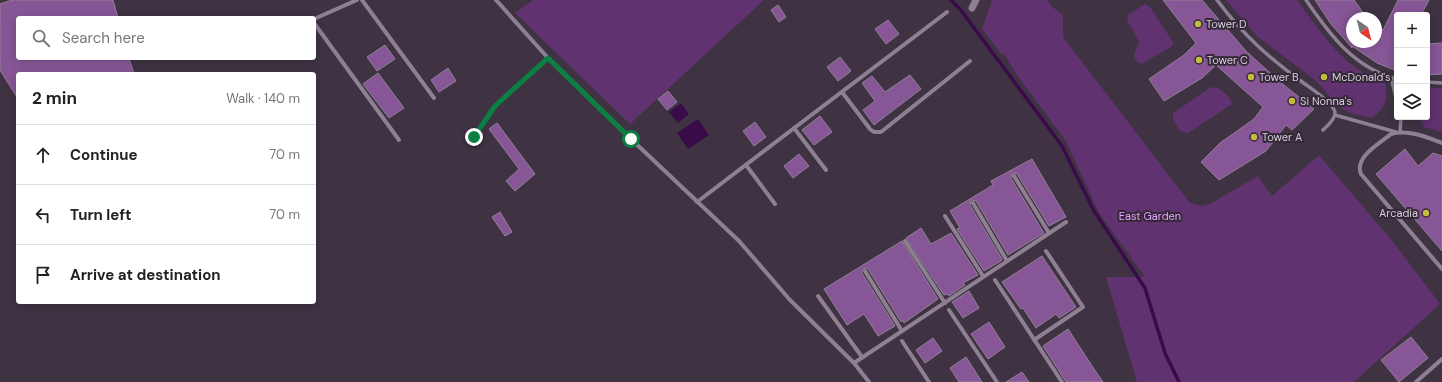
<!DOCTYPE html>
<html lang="en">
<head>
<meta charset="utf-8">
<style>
	:root { --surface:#fff; --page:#f6f6f6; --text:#222; --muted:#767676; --line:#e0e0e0 }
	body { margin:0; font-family:"DM Sans",sans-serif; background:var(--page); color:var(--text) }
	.controls { position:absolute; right:12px; top:12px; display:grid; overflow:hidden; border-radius:4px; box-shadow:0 2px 10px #0003 }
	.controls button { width:36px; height:36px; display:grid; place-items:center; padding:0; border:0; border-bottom:1px solid var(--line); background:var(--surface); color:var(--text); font:20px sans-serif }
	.compass { position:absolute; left:1346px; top:12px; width:36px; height:36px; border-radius:50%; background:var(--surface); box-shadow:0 2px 10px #0003; rotate:145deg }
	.stop { position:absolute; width:12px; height:12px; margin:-9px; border:3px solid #0b8043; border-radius:50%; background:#fff }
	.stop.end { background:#0b8043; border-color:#fff; box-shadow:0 1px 4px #0008 }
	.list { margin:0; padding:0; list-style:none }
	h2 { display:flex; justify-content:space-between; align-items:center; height:52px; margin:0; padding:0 16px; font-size:17px }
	h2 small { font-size:13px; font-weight:400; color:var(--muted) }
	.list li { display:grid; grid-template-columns:26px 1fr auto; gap:12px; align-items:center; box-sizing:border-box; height:60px; padding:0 16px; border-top:1px solid var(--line) }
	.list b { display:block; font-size:15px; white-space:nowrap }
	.list em { font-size:13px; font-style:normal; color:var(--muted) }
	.icon { flex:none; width:22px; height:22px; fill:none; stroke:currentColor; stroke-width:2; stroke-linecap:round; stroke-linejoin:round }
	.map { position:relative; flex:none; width:1442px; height:382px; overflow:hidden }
	.search { position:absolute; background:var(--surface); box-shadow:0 2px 10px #0003; left:16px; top:16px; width:300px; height:44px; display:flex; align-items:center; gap:10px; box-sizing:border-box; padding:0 14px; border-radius:4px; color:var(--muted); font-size:15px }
	.panel { position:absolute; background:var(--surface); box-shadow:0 2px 10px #0003; left:16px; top:72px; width:300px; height:232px; border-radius:4px }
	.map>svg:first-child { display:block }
</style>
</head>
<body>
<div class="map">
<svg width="1442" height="382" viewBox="0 0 1442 382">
	<rect width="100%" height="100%" fill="#3f3343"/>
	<g fill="#60326f">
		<polygon points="533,0 764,0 630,124 515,13"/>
		<polygon points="992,0 1047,0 1051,6 1063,15 1063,37 1190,203 1201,206 1210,204 1258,176 1272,196 1319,155 1394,243 1440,304 1354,382 1137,382 1106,277 1145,277 1099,213 1066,141 1016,74 1004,53 1002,55 982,29"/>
		<path d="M 1226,0 L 1297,0 C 1324,36 1341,66 1385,83 C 1389,97 1385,110 1371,118 L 1350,113 L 1336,105 L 1329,95 L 1315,80 L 1258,37 Z"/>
		<path d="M 1145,4 L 1150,7 L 1173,42 L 1172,46 L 1142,64 C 1128,59 1137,50 1139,41 L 1127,20 L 1128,15 Z"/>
		<path d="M 1214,87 C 1222,89 1230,96 1232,104 L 1188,133 L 1180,131 L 1173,120 L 1173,113 L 1210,88 Z"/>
		<polygon points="1427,87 1442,89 1442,132 1424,127 1419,117 1427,117"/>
	</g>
	<g fill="#3b0b49">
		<polygon points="681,103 689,114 678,123 669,112"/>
		<polygon points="698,119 709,135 688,149 677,133"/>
	</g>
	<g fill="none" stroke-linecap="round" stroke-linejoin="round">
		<polyline stroke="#3b0b49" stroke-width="3.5" points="951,0 960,9 1062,146 1094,211 1145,288 1165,353 1179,382"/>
	</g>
	<g fill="#875697" stroke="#8f8094">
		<polygon points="12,0 113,0 118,18 18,18 18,58 129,58 134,74 18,74 18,99 0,70 0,4"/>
		<polygon points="1163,0 1202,0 1246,51 1280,82 1314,109 1292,130 1286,125 1266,151 1219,180 1201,162 1220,143 1254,119 1263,107 1216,65 1202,78 1164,101 1149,79 1184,55 1196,43"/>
		<polygon points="1315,0 1354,0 1367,18 1352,18 1352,42 1376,42 1376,24 1383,30 1398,0 1429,0 1421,15 1397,15 1397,71 1377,63 1352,46 1352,48 1331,24"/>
		<polygon points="778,5 786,17 779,22 771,10"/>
		<polygon points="888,20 899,34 886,44 875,29"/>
		<polygon points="1442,43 1442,74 1427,75 1427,44"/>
		<polygon points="385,45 395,59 377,71 367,57"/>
		<polygon points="840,57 851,71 838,81 827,67"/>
		<polygon points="448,68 456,81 439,92 431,80"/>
		<polygon points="378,73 404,108 389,118 363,84"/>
		<polygon points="910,75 921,89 874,125 863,110 875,101 862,83 872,76 885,92"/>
		<polygon points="668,91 677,102 667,110 658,99"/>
		<polygon points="820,116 832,132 814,145 802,130"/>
		<polygon points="755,122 766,137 754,146 743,131"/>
		<polygon points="497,123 535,174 515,191 506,181 519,169 489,129"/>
		<polygon points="1405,149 1418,166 1433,153 1442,156 1442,251 1376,174"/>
		<polygon points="799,154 809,166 793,178 784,166"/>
		<polygon points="1032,159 1066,217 1049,226 1017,174 1012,173 1011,178 1044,233 1008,255 976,201 971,200 970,205 1002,259 1001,261 984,271 957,229 960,228 950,211 993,185 991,181"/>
		<polygon points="500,212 512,232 505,236 492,217"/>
		<polygon points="921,228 931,244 951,233 978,275 963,283 965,285 949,296 947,294 944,295 906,238"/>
		<polygon points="902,241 938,299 904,323 903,320 901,322 868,269 865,268 862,270 862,273 895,326 878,336 864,314 847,325 824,289"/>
		<polygon points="1042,256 1076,307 1059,318 1056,314 1036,328 1023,308 1021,309 1002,282"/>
		<polygon points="969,291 979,308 963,318 952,302"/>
		<polygon points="989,322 1005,347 988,359 971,334"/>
		<polygon points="1068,329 1096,372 1103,382 1066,382 1043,346"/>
		<polygon points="1411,337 1428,358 1399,382 1381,360"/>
		<polygon points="933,338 942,351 925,363 916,350"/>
		<polygon points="966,357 982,382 959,382 950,368"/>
		<polygon points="1022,372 1029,382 1006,382"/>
	</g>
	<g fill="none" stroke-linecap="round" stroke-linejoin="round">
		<polyline stroke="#857b89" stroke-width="2" stroke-dasharray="3 3" stroke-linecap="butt" points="474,137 495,106 543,62"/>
		<g stroke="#8e7f93" stroke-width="3.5">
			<path d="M 1217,0 C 1243,35 1270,59 1305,84 C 1312,89 1335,104 1335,113 C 1335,120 1327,126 1323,130"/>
			<path d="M 1306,0 C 1330,35 1354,68 1397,79"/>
			<polyline points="1391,78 1397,101"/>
			<polyline points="1427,82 1442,83"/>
			<polyline points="1335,115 1396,132"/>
			<polyline points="1400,132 1401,117"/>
		</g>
		<g stroke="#8e7f93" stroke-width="4">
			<polyline points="362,0 434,98"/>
			<polyline points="496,0 548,58 631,139 739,241 790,300 854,363 869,382"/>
			<polyline points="314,19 357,0"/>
			<polyline points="314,23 399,140"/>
			<polyline points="842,92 870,129 874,132 881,132 970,61"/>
			<polyline points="794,128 826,170"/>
			<path d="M 1442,143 C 1427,137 1408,129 1391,134 C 1380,143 1354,157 1361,174 L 1442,269"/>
			<polyline points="746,165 775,204"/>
			<polyline points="1014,176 1049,233"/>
			<polyline points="697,202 947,12"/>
			<polyline points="973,203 1007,261"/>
			<polyline points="945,216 983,276"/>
			<polyline points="905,241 945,303"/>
			<polyline points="865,271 902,331"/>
			<polyline points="995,280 1062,382"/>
			<polyline points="818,296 862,357"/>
			<polyline points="949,310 997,382"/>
			<polyline points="1034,340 1083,307 1046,251"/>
			<polyline points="902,341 929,382"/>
			<polyline points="854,363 1066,222"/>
			<polyline points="1416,382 1442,359"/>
		</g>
		<polyline stroke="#8e7f93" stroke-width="7" points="972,8 976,0"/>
	</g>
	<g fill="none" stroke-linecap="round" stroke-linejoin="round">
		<polyline stroke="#0b8043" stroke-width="5" points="474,137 495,106 548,58 631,139"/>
	</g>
	<g fill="#c2bd3f" stroke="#352939" stroke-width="1.5">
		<circle cx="1198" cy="24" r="4"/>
		<circle cx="1199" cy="60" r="4"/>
		<circle cx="1251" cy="77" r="4"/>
		<circle cx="1324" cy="77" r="4"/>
		<circle cx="1292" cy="101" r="4"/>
		<circle cx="1254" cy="137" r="4"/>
		<circle cx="1426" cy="213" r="4"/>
	</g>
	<g text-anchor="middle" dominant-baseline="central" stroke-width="4" stroke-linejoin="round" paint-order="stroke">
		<g font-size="11" fill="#d5ced8" stroke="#352939" text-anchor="start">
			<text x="1206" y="24">Tower D</text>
			<text x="1207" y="60">Tower C</text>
			<text x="1259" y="77">Tower B</text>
			<text x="1332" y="77">McDonald's</text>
			<text x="1300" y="101">Si Nonna's</text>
			<text x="1262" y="137">Tower A</text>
			<text x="1418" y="213" text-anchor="end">Arcadia</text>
		</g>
		<g font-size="11" fill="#e4a0fa" stroke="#352939">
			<text x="1150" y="216">East Garden</text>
		</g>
	</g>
</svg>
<div class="controls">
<button>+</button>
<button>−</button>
<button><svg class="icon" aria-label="layers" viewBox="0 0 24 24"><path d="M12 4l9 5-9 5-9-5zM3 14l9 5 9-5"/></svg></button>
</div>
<svg class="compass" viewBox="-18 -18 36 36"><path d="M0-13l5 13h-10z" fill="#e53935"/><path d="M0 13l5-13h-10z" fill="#767676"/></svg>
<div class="stop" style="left:631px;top:139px"></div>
<div class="stop end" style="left:474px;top:137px"></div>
<div class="search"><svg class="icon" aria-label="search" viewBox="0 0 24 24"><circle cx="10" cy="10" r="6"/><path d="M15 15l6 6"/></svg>Search here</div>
<section class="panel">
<h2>2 min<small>Walk · 140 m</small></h2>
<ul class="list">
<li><svg class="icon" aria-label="ahead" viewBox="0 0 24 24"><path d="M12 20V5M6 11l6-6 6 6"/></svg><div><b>Continue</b></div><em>70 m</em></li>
<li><svg class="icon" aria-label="left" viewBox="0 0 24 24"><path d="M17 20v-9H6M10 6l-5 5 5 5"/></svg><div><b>Turn left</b></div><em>70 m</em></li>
<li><svg class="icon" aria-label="arrive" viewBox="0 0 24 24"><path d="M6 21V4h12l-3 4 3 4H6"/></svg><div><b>Arrive at destination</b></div></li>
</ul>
</section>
</div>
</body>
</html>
